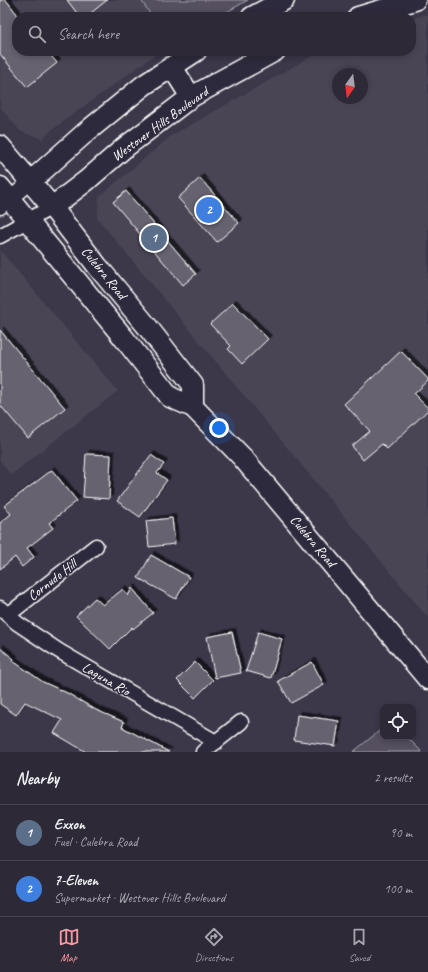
<!DOCTYPE html>
<html lang="en">
<head>
<meta charset="utf-8">
<style>
	:root { --surface:#2d2937; --page:#35313f; --text:#f1f3f6; --muted:#a7a6ad; --line:#484552; --accent:#ff9aa2 }
	body { margin:0; font-family:Caveat,sans-serif; background:var(--page); color:var(--text) }
	.controls { position:absolute; right:12px; bottom:12px; display:grid; overflow:hidden; border-radius:8px; box-shadow:0 2px 6px #0003 }
	.controls button { width:36px; height:36px; display:grid; place-items:center; padding:0; border:0; border-bottom:1px solid var(--line); background:var(--surface); color:var(--text); font:20px sans-serif }
	.compass { position:absolute; left:332px; top:68px; width:36px; height:36px; border-radius:50%; background:var(--surface); box-shadow:0 2px 6px #0003; rotate:194deg }
	.you { position:absolute; left:219px; top:428px; width:14px; height:14px; margin:-10px; border:3px solid #fff; border-radius:50%; background:#1a73e8; box-shadow:0 0 0 6px #1a73e833 }
	.badge { display:grid; place-items:center; width:26px; height:26px; border-radius:50%; background:var(--accent); color:#fff; font-size:13px; font-weight:700 }
	.pin { position:absolute; translate:-50% -50%; border:2px solid #fff; box-shadow:0 1px 4px #0006 }
	.list { margin:0; padding:0; list-style:none }
	h2 { display:flex; justify-content:space-between; align-items:center; height:52px; margin:0; padding:0 16px; font-size:17px }
	h2 small { font-size:13px; font-weight:400; color:var(--muted) }
	.list li { display:grid; grid-template-columns:26px 1fr auto; gap:12px; align-items:center; box-sizing:border-box; height:56px; padding:0 16px; border-top:1px solid var(--line) }
	.list b { display:block; font-size:15px; white-space:nowrap }
	.list p { margin:0; font-size:13px; white-space:nowrap; color:var(--muted) }
	.list em { font-size:13px; font-style:normal; color:var(--muted) }
	.icon { flex:none; width:22px; height:22px; fill:none; stroke:currentColor; stroke-width:2; stroke-linecap:round; stroke-linejoin:round }
	.map { position:relative; flex:none; width:428px; height:752px; overflow:hidden }
	.search { position:absolute; background:var(--surface); box-shadow:0 2px 6px #0003; left:12px; right:12px; top:12px; height:44px; display:flex; align-items:center; gap:10px; box-sizing:border-box; padding:0 14px; border-radius:16px; color:var(--muted); font-size:15px }
	.sheet { height:164px; background:var(--surface) }
	nav { display:flex; justify-content:space-around; align-items:center; box-sizing:border-box; height:56px; border-top:1px solid var(--line); background:var(--surface); font-size:11px; color:var(--muted) }
	nav a { display:grid; justify-items:center; gap:2px }
	nav .on { color:var(--accent) }
	.map>svg:first-child { display:block }
</style>
</head>
<body>
<div class="map">
<svg width="428" height="752" viewBox="0 0 428 752">
	<defs>
		<filter id="shadow"><feDropShadow dx="3.5" dy="-3.5" stdDeviation="0" flood-color="#0009"/></filter>
	</defs>
	<rect width="100%" height="100%" fill="#3c3749"/>
	<filter id="ink" filterUnits="userSpaceOnUse"><feTurbulence type="fractalNoise" baseFrequency=".025" numOctaves="2"/><feDisplacementMap in="SourceGraphic" scale="8" xChannelSelector="R" yChannelSelector="G"/><feConvolveMatrix kernelMatrix="1 2 1 2 8 2 1 2 1" color-interpolation-filters="sRGB"/></filter>
	<g filter="url(#ink)">
		<g fill="#494455" fill-rule="evenodd">
			<polygon points="0,0 141,0 152,17 17,17 17,51 160,51 53,129 42,139 20,131 0,107"/>
			<path d="M 428,14 L 428,618 L 97,218 L 99,197 L 171,136 L 310,57 L 325,51 L 411,51 L 411,19 ZM 338,74 L 362,74 L 362,98 L 338,98 Z"/>
			<polygon points="0,250 118,391 11,475 0,461"/>
		</g>
		<g fill="#555060" stroke="#aaa8b0">
			<polygon points="141,0 248,0 218,17 152,17"/>
			<polygon points="383,728 383,737 407,737 422,752 353,752"/>
		</g>
		<g fill="#666270" stroke="#fff" filter="url(#shadow)">
			<polygon points="0,0 6,0 17,14 17,51 47,51 57,63 27,87 0,54"/>
			<polygon points="67,0 107,0 86,17 80,17"/>
			<polygon points="200,178 239,223 217,242 178,198"/>
			<polygon points="126,191 196,274 183,285 113,202"/>
			<polygon points="233,303 268,339 242,364 228,349 231,346 210,324"/>
			<polygon points="0,330 65,408 28,438 0,405"/>
			<polygon points="401,351 428,379 428,381 414,394 428,408 428,410 387,449 382,444 363,460 352,446 370,431 344,404"/>
			<polygon points="86,454 111,455 109,499 83,497"/>
			<polygon points="151,455 164,464 157,473 167,480 140,517 117,501"/>
			<polygon points="52,470 77,501 49,523 53,528 27,548 34,557 22,567 15,557 0,569 0,523 11,514 4,506"/>
			<polygon points="172,518 175,544 149,547 146,521"/>
			<polygon points="151,555 189,577 176,599 138,578"/>
			<polygon points="132,588 153,613 133,629 132,627 110,649 76,616 95,598 103,605 123,589 128,596"/>
			<polygon points="232,632 241,673 215,678 207,637"/>
			<polygon points="258,632 282,639 271,678 246,671"/>
			<polygon points="0,648 14,659 13,661 43,682 67,693 96,710 124,722 122,727 169,752 86,752 54,733 62,720 25,702 16,715 0,704"/>
			<polygon points="195,662 213,680 195,698 177,680"/>
			<polygon points="312,662 324,685 291,703 278,681"/>
			<polygon points="297,715 339,721 335,746 294,740"/>
		</g>
		<g fill="none" stroke-linecap="round" stroke-linejoin="round">
			<defs>
				<g id="minor">
					<polyline points="0,207 30,182"/>
					<polyline points="0,236 52,207"/>
					<polyline points="0,608 17,623 59,651 216,742"/>
					<polyline points="8,615 96,546"/>
					<polyline points="203,752 241,722"/>
				</g>
				<g id="secondary">
					<polyline points="252,17 284,0"/>
					<polyline points="358,17 415,0"/>
					<polyline points="172,67 191,97"/>
					<polyline points="0,146 52,207 98,267 146,325 193,385 193,407"/>
					<polyline points="30,182 85,133 144,85 196,51"/>
					<polyline points="0,187 123,337 170,397 193,407 242,457 428,679"/>
					<polyline points="52,207 86,181 124,148 191,97 275,51"/>
				</g>
			</defs>
			<use href="#minor" stroke="#fff" stroke-width="17"/>
			<use href="#secondary" stroke="#fff" stroke-width="23"/>
			<use href="#minor" stroke="#2f2a3d" stroke-width="14"/>
			<use href="#secondary" stroke="#2f2a3d" stroke-width="20"/>
		</g>
	</g>
	<g text-anchor="middle" dominant-baseline="central" stroke-width="3" stroke-linejoin="round" paint-order="stroke">
		<g font-size="14" fill="#fff" stroke="#2f2a3d">
			<text transform="translate(160 124) rotate(-36)">Westover Hills Boulevard</text>
			<text transform="translate(104 273) rotate(51)">Culebra Road</text>
			<text transform="translate(313 541) rotate(50)">Culebra Road</text>
			<text transform="translate(52 580) rotate(-38)">Cornudo Hill</text>
			<text transform="translate(106 679) rotate(30)">Laguna Rio</text>
		</g>
	</g>
</svg>
<div class="controls">
<button><svg class="icon" aria-label="locate" viewBox="0 0 24 24"><circle cx="12" cy="12" r="6"/><path d="M12 2v4M12 18v4M2 12h4M18 12h4"/></svg></button>
</div>
<svg class="compass" viewBox="-18 -18 36 36"><path d="M0-13l5 13h-10z" fill="#e53935"/><path d="M0 13l5-13h-10z" fill="#a7a6ad"/></svg>
<div class="you"></div>
<div class="pin badge" style="left:154px;top:238px;background:#5c6f8a">1</div>
<div class="pin badge" style="left:209px;top:210px;background:#3f7fe0">2</div>
<div class="search"><svg class="icon" aria-label="search" viewBox="0 0 24 24"><circle cx="10" cy="10" r="6"/><path d="M15 15l6 6"/></svg>Search here</div>
</div>
<section class="sheet">
<h2>Nearby<small>2 results</small></h2>
<ul class="list">
<li><span class="badge" style="background:#5c6f8a">1</span><div><b>Exxon</b><p>Fuel · Culebra Road</p></div><em>90 m</em></li>
<li><span class="badge" style="background:#3f7fe0">2</span><div><b>7-Eleven</b><p>Supermarket · Westover Hills Boulevard</p></div><em>100 m</em></li>
</ul>
</section>
<nav>
<a class="on"><svg class="icon" aria-label="map" viewBox="0 0 24 24"><path d="M3 6l6-2 6 2 6-2v14l-6 2-6-2-6 2zM9 4v14M15 6v14"/></svg>Map</a>
<a><svg class="icon" aria-label="directions" viewBox="0 0 24 24"><path d="M12 3l9 9-9 9-9-9zM9 14v-3h6M13 9l2 2-2 2"/></svg>Directions</a>
<a><svg class="icon" aria-label="saved" viewBox="0 0 24 24"><path d="M7 4h10v16l-5-4-5 4z"/></svg>Saved</a>
</nav>
</body>
</html>
